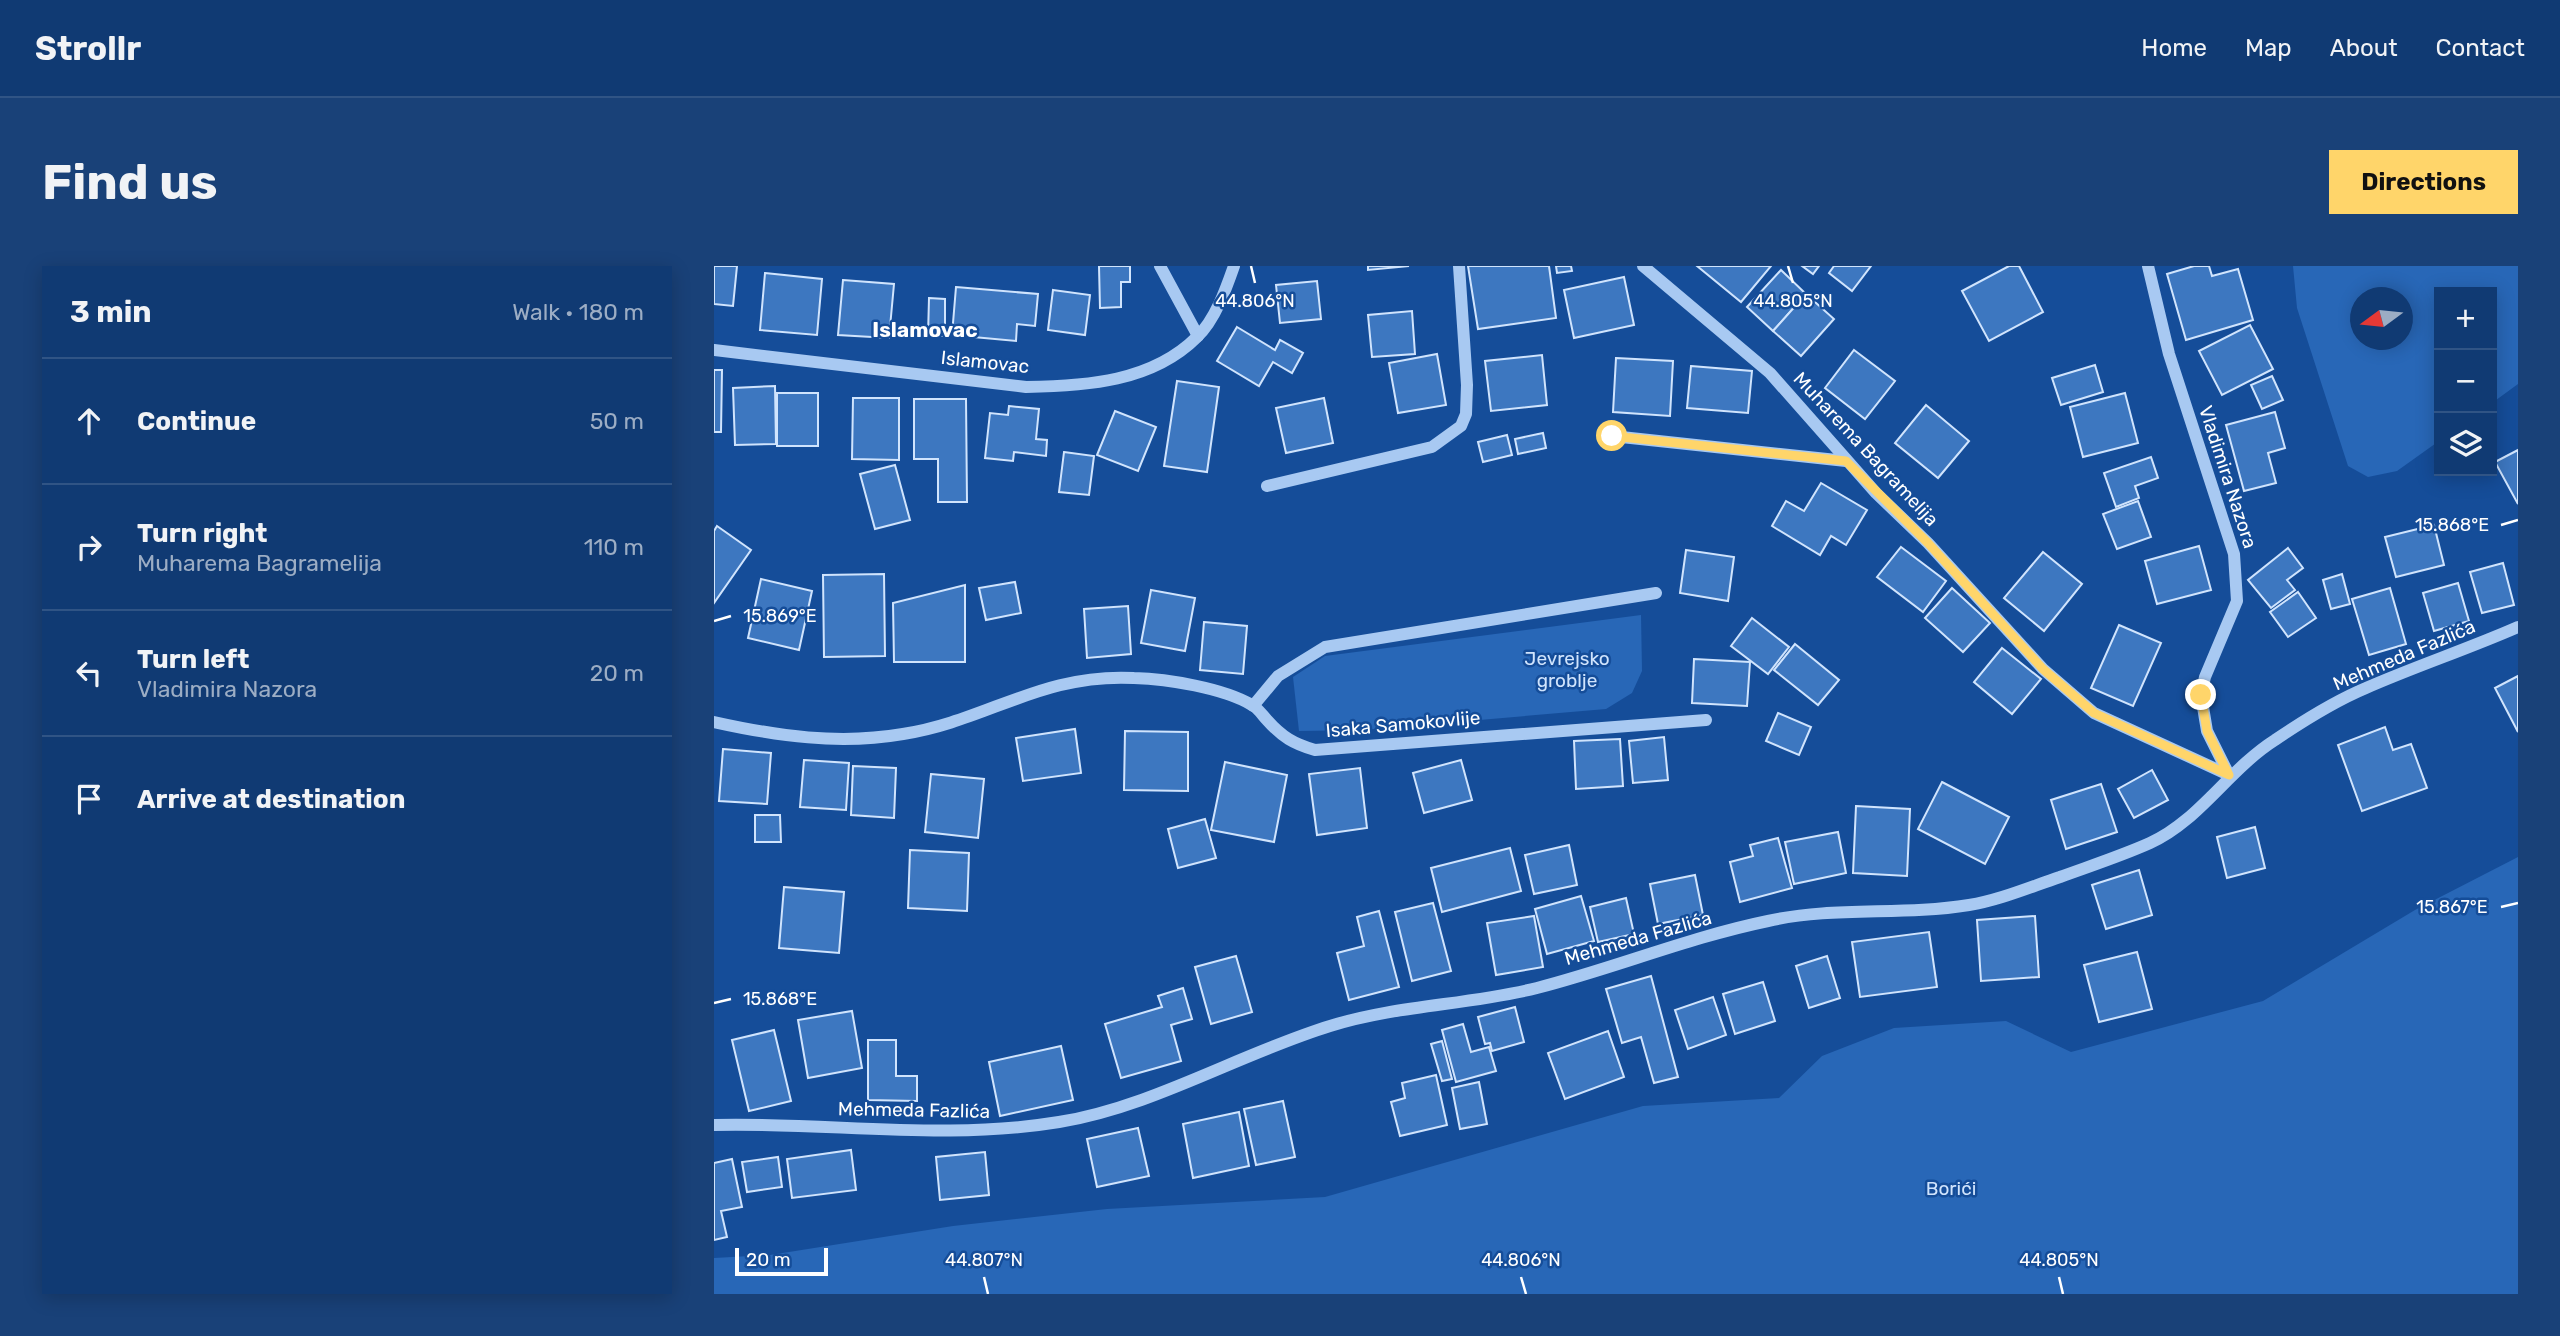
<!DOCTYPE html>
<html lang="en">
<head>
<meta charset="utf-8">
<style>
	:root { --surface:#103a73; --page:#194178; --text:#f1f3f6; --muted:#9cadc4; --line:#305485; --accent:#ffd56a }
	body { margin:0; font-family:Rubik,sans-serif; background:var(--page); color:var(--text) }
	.controls { position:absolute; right:21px; top:21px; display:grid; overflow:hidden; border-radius:0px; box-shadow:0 4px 18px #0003 }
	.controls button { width:63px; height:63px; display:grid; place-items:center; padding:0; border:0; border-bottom:2px solid var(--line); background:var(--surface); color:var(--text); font:35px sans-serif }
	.compass { position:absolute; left:1636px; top:21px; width:63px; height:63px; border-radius:50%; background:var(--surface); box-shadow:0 4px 18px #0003; rotate:255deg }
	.scale { position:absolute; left:21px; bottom:18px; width:93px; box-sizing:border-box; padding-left:7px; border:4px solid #fff; border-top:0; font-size:19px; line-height:24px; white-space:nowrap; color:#fff; -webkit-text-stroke:5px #154d99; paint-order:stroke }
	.stop { position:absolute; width:21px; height:21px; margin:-16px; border:5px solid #ffd56a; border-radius:50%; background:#fff }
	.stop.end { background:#ffd56a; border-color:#fff; box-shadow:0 2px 7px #0008 }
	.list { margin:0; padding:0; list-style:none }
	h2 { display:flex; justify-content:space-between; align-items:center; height:91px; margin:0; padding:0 28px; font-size:30px }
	h2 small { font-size:23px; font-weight:400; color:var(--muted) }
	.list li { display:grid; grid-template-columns:46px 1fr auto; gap:21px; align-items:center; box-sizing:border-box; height:126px; padding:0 28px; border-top:2px solid var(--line) }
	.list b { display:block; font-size:26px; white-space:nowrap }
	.list p { margin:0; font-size:23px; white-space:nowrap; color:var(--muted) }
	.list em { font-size:23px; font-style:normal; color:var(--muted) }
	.icon { flex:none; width:38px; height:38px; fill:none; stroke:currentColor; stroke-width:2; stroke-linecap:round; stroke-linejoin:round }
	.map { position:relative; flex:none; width:1804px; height:1028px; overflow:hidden; border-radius:0px }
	header { display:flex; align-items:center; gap:42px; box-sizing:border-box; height:98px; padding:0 35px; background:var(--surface); border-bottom:2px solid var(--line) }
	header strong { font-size:33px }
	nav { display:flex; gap:38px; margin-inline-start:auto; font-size:24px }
	.intro { display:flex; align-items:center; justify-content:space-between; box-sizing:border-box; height:168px; padding:0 42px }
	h1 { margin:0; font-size:49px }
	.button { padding:18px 32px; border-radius:0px; background:var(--accent); color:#111; font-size:24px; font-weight:700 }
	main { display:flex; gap:42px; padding:0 42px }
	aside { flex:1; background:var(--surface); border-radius:0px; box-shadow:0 4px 18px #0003 }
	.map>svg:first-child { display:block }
</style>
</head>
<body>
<header>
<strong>Strollr</strong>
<nav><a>Home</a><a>Map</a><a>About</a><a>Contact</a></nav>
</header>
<div class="intro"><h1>Find us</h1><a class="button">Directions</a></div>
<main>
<aside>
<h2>3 min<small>Walk · 180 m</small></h2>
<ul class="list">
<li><svg class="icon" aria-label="ahead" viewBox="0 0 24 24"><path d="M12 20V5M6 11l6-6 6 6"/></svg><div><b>Continue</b></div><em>50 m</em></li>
<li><svg class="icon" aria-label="right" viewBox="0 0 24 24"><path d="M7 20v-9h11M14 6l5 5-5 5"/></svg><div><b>Turn right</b><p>Muharema Bagramelija</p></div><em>110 m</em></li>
<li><svg class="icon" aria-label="left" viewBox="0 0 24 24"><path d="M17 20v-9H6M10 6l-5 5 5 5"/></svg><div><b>Turn left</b><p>Vladimira Nazora</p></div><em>20 m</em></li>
<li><svg class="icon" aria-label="arrive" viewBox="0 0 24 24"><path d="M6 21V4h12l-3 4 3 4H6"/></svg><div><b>Arrive at destination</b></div></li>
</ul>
</aside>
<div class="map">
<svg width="1804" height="1028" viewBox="0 0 1804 1028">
	<rect width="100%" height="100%" fill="#154d99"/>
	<g fill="#2867b7" fill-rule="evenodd">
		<path d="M 1579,0 L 1804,0 L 1804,118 L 1778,137 L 1778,26 L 1725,26 L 1725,175 L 1683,205 L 1654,211 L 1634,200 L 1583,42 ZM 1646,32 L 1688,32 L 1688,74 L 1646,74 Z"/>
		<polygon points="927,349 928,405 918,427 892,443 649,464 585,465 579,411 611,390"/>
		<polygon points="1804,591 1804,1028 0,1028 0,992 56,989 239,960 393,943 611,931 929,840 1065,832 1108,790 1180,762 1292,755 1357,786 1549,735 1701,644"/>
	</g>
	<g fill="#3d77c0" stroke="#d0e4fd" stroke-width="2">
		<polygon points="0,0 23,0 19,40 0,38"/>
		<polygon points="385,0 416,0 416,16 407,16 407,41 386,42"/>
		<polygon points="654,0 695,0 654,4"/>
		<polygon points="754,0 835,0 842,52 764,63"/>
		<polygon points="842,0 857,0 858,5 843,7"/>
		<polygon points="983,0 1057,0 1027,36"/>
		<polygon points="1088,0 1105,0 1099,8"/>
		<polygon points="1120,0 1157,0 1138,25 1115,7"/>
		<polygon points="1295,0 1305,0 1329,46 1275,75 1248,25"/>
		<polygon points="1480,0 1495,0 1498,10 1524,3 1539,54 1472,74 1453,8"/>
		<polygon points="1067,4 1092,28 1059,65 1033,41"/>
		<polygon points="51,7 108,13 103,69 46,64"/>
		<polygon points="910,11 920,59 860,72 850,24"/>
		<polygon points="129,14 180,18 175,72 124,69"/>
		<polygon points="603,15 607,53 566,57 562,19"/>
		<polygon points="242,21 324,28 321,60 303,58 302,75 238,69"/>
		<polygon points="339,24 376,29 371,69 334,64"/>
		<polygon points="1092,28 1120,53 1087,90 1059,65"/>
		<polygon points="215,32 231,33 231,70 214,70"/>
		<polygon points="698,45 701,88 658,91 654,49"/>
		<polygon points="1536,59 1559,103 1508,129 1485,85"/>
		<polygon points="523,61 561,84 566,74 589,87 578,107 559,96 545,120 503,95"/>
		<polygon points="1140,84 1181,115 1151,153 1111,122"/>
		<polygon points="723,88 732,139 684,147 675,97"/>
		<polygon points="828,89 833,139 777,145 771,95"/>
		<polygon points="902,92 959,95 956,150 899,146"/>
		<polygon points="1381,99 1389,126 1347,139 1338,112"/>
		<polygon points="977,100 1038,105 1034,147 973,142"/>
		<polygon points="0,104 8,104 7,166 0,166"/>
		<polygon points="1558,110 1569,134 1548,143 1537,119"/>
		<polygon points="463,115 505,121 493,206 450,200"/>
		<polygon points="61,120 62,178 21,179 19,122"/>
		<rect x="63" y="127" width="41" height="53"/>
		<polygon points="1411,127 1424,177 1369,191 1356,141"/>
		<polygon points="139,132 185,132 185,194 138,193"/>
		<polygon points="610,132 619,177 572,187 562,142"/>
		<polygon points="200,133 252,133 253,236 224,236 224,193 200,193"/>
		<polygon points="1212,139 1255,175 1224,212 1181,177"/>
		<polygon points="295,140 325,143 322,173 333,174 332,190 300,186 299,195 271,192 276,147 294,149"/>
		<polygon points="401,145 442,161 424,205 383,189"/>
		<polygon points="1561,146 1571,182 1554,187 1562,217 1530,225 1512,159"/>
		<polygon points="829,167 832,182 804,188 801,173"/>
		<polygon points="793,169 798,189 769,196 764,176"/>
		<polygon points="1804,184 1804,238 1781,196"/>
		<polygon points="350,186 380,190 375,229 345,226"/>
		<polygon points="1437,191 1444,212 1421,220 1425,232 1402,241 1390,207"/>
		<polygon points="181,199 196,254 161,263 146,208"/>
		<polygon points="1107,217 1153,244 1132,279 1117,270 1106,289 1058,260 1072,235 1090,245"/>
		<polygon points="1424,235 1437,271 1403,283 1389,248"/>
		<polygon points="1720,259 1730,299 1682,311 1671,271"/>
		<polygon points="3,260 37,284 0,337 0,265"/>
		<polygon points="1485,280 1497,324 1443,338 1431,295"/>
		<polygon points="1187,281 1232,315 1209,346 1163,311"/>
		<polygon points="1574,282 1589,302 1573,314 1581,324 1557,342 1534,314"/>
		<polygon points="972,284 1020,291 1014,335 966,327"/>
		<polygon points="1329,286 1368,318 1330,365 1290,332"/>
		<polygon points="1789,297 1800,339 1768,347 1756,306"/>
		<polygon points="170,308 171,390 110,391 109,309"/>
		<polygon points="1628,308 1636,338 1617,343 1609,314"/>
		<polygon points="47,313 98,325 85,384 34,372"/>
		<polygon points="301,316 307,347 272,354 265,322"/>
		<polygon points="1744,317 1755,355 1720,365 1709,327"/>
		<polygon points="251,319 251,396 180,396 179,337"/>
		<polygon points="1238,322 1276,357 1249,386 1211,352"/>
		<polygon points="1676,322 1692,378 1655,389 1638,333"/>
		<polygon points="437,324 481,332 471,385 427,377"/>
		<polygon points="1584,326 1602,352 1574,371 1556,346"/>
		<polygon points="414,340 417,388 373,392 370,343"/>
		<polygon points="1038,352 1075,381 1054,408 1017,380"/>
		<polygon points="490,356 533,360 529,408 486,404"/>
		<polygon points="1405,359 1447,377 1419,440 1377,422"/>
		<polygon points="1081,378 1125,414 1104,439 1060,404"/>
		<polygon points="1288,382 1327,413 1298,448 1260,416"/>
		<polygon points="980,393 1036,396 1033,440 978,437"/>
		<polygon points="1804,410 1804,466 1781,422"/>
		<polygon points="1064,447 1097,461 1085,489 1052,475"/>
		<polygon points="1671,461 1679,484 1697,478 1713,522 1648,545 1624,479"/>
		<polygon points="361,463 367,507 309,515 302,472"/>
		<polygon points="411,465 474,466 474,525 410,524"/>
		<polygon points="950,471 954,514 919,517 915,475"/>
		<polygon points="906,473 909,520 862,523 860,475"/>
		<polygon points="9,483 57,487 53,538 5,535"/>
		<polygon points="90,494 135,497 132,544 86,541"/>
		<polygon points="747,494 758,534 710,547 699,507"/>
		<polygon points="511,496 573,509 560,576 497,564"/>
		<polygon points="139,500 182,502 180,552 137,549"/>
		<polygon points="646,502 653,562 603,569 595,508"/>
		<polygon points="1438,504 1454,534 1420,552 1404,523"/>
		<polygon points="217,508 270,513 264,572 211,566"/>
		<polygon points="1228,516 1295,551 1271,598 1204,563"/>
		<polygon points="1387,518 1403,566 1352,583 1337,534"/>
		<polygon points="1142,540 1196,543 1193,610 1139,607"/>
		<polygon points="41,549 66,549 67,576 41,576"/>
		<polygon points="491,553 502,592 464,602 454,563"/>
		<polygon points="1541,561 1551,602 1513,612 1503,571"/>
		<polygon points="1124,566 1132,607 1080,618 1071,576"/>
		<polygon points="1064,572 1078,622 1026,636 1016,596 1039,590 1036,579"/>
		<polygon points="855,579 863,619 820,628 811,589"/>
		<polygon points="796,582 807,625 728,646 717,602"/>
		<polygon points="196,584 255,587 253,645 194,642"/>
		<polygon points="1425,604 1438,649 1392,663 1378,619"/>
		<polygon points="981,609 989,649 944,658 936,618"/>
		<polygon points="70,621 130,626 125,687 65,682"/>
		<polygon points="867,630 880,675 833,688 821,643"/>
		<polygon points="912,632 920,668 884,676 876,641"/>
		<polygon points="719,637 737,705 698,715 681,646"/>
		<polygon points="665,645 685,721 635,734 623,687 650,680 643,651"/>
		<polygon points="820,650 829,701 782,709 773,657"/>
		<polygon points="1321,650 1325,711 1267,715 1263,654"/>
		<polygon points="1215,666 1223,721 1146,731 1138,676"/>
		<polygon points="1423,686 1438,743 1385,756 1370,699"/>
		<polygon points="522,690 538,746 497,758 481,701"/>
		<polygon points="1113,690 1126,732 1095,742 1082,700"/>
		<polygon points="937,710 964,811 940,817 927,771 908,777 892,723"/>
		<polygon points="1049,716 1061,755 1021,768 1009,728"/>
		<polygon points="469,722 478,753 457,759 467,795 407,812 391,758 448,741 444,730"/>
		<polygon points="999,731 1012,769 974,783 961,744"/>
		<polygon points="801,741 810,776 778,785 776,777 771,778 764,751"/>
		<polygon points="138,745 148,802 94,812 84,754"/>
		<polygon points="749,758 757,786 775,781 782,805 742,816 728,764"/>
		<polygon points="60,764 77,835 35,845 18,774"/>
		<polygon points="894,765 910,811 851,833 834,787"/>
		<polygon points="154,774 182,774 182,810 203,810 203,835 154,834"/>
		<polygon points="728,775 738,813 728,815 717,778"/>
		<polygon points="347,780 359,834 286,850 275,796"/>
		<polygon points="722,809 733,859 686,870 677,836 691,832 688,817"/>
		<polygon points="765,816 773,858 746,863 738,822"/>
		<polygon points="569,835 581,891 542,899 530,843"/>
		<polygon points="525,846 535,900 479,912 469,858"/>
		<polygon points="424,862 435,910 383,921 373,873"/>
		<polygon points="137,884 142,924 78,932 73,893"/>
		<polygon points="271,886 275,929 226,934 222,891"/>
		<polygon points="64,891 68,921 33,926 28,896"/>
		<polygon points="18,893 28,941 7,945 13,971 0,974 0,897"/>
	</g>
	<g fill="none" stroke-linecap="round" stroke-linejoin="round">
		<g stroke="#a8c9f2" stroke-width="12">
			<polyline points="446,0 484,70"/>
			<polyline points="929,0 1056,107 1162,227 1214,277 1329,403 1380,447 1515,509"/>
			<polyline points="1434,0 1455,88 1520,288 1523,335 1491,411 1487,429 1493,465 1515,509"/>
			<path d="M 0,84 L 312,121 C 372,120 438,116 483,71 C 501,54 512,23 520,0"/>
			<polyline points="898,170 1132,195"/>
			<polyline points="553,220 718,181 747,160 752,148 753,119 745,0"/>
			<polyline points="539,440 564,410 611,381 942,327"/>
			<path d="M 0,456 C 63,470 125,479 189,468 C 273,455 327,407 420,412 C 454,413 509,422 538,439 C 544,442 549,450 553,454 C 568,471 580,478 601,484 L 992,454"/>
			<path d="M 0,859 C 116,856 230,875 345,856 C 438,841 525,788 616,760 C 683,739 755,739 823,722 C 901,702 976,671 1054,655 C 1120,640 1188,650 1255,639 C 1286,634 1316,621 1346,611 C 1376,600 1407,590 1436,577 C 1485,555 1514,504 1561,474 C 1589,455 1621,435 1652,422 C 1702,400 1754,383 1804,361"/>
		</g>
	</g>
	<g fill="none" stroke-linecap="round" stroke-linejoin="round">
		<polyline stroke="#ffd56a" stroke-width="9" points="898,170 1132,195 1214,277 1329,403 1380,447 1515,509 1493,465 1487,429"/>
	</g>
	<path fill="none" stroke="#fff" stroke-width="2.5" d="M 537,0 L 541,17M 1074,0 L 1079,17M 1787,259 L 1804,254M 0,355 L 17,350M 1787,641 L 1804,637M 0,737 L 17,733M 270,1011 L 274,1028M 807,1011 L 812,1028M 1345,1011 L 1349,1028"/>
	<g text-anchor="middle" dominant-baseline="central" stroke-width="5" stroke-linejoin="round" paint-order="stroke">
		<g font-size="19" fill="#fff" stroke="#154d99">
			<text transform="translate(271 96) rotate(6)">Islamovac</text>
			<text transform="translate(1152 183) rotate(47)">Muharema Bagramelija</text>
			<text transform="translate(1514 211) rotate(72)">Vladimira Nazora</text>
			<text transform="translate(1690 389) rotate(-23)">Mehmeda Fazlića</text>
			<text transform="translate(689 458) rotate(-5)">Isaka Samokovlije</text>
			<text transform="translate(924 672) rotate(-16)">Mehmeda Fazlića</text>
			<text transform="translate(200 844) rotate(1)">Mehmeda Fazlića</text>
		</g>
		<g font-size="19" fill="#d0e4fd" stroke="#154d99">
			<text x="853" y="392">Jevrejsko<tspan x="853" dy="22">groblje</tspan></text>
			<text x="1237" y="922">Borići</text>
		</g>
		<g font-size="21" font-weight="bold" fill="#fff" stroke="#154d99">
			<text x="211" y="63">Islamovac</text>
		</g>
	</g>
	<g font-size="18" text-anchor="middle" fill="#fff" stroke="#154d99" stroke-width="5" stroke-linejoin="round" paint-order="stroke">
		<text x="541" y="41">44.806°N</text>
		<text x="1079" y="41">44.805°N</text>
		<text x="1738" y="265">15.868°E</text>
		<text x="66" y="356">15.869°E</text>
		<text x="1738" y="647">15.867°E</text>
		<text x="66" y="739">15.868°E</text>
		<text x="270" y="1000">44.807°N</text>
		<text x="807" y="1000">44.806°N</text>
		<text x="1345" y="1000">44.805°N</text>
	</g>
</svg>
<div class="controls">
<button>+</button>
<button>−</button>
<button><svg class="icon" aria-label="layers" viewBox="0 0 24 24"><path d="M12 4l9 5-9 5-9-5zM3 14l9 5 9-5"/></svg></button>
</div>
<svg class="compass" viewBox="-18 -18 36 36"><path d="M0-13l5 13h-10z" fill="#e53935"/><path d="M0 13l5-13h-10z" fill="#9cadc4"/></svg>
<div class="scale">20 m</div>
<div class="stop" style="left:898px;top:170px"></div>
<div class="stop end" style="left:1487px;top:429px"></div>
</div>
</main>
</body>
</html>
